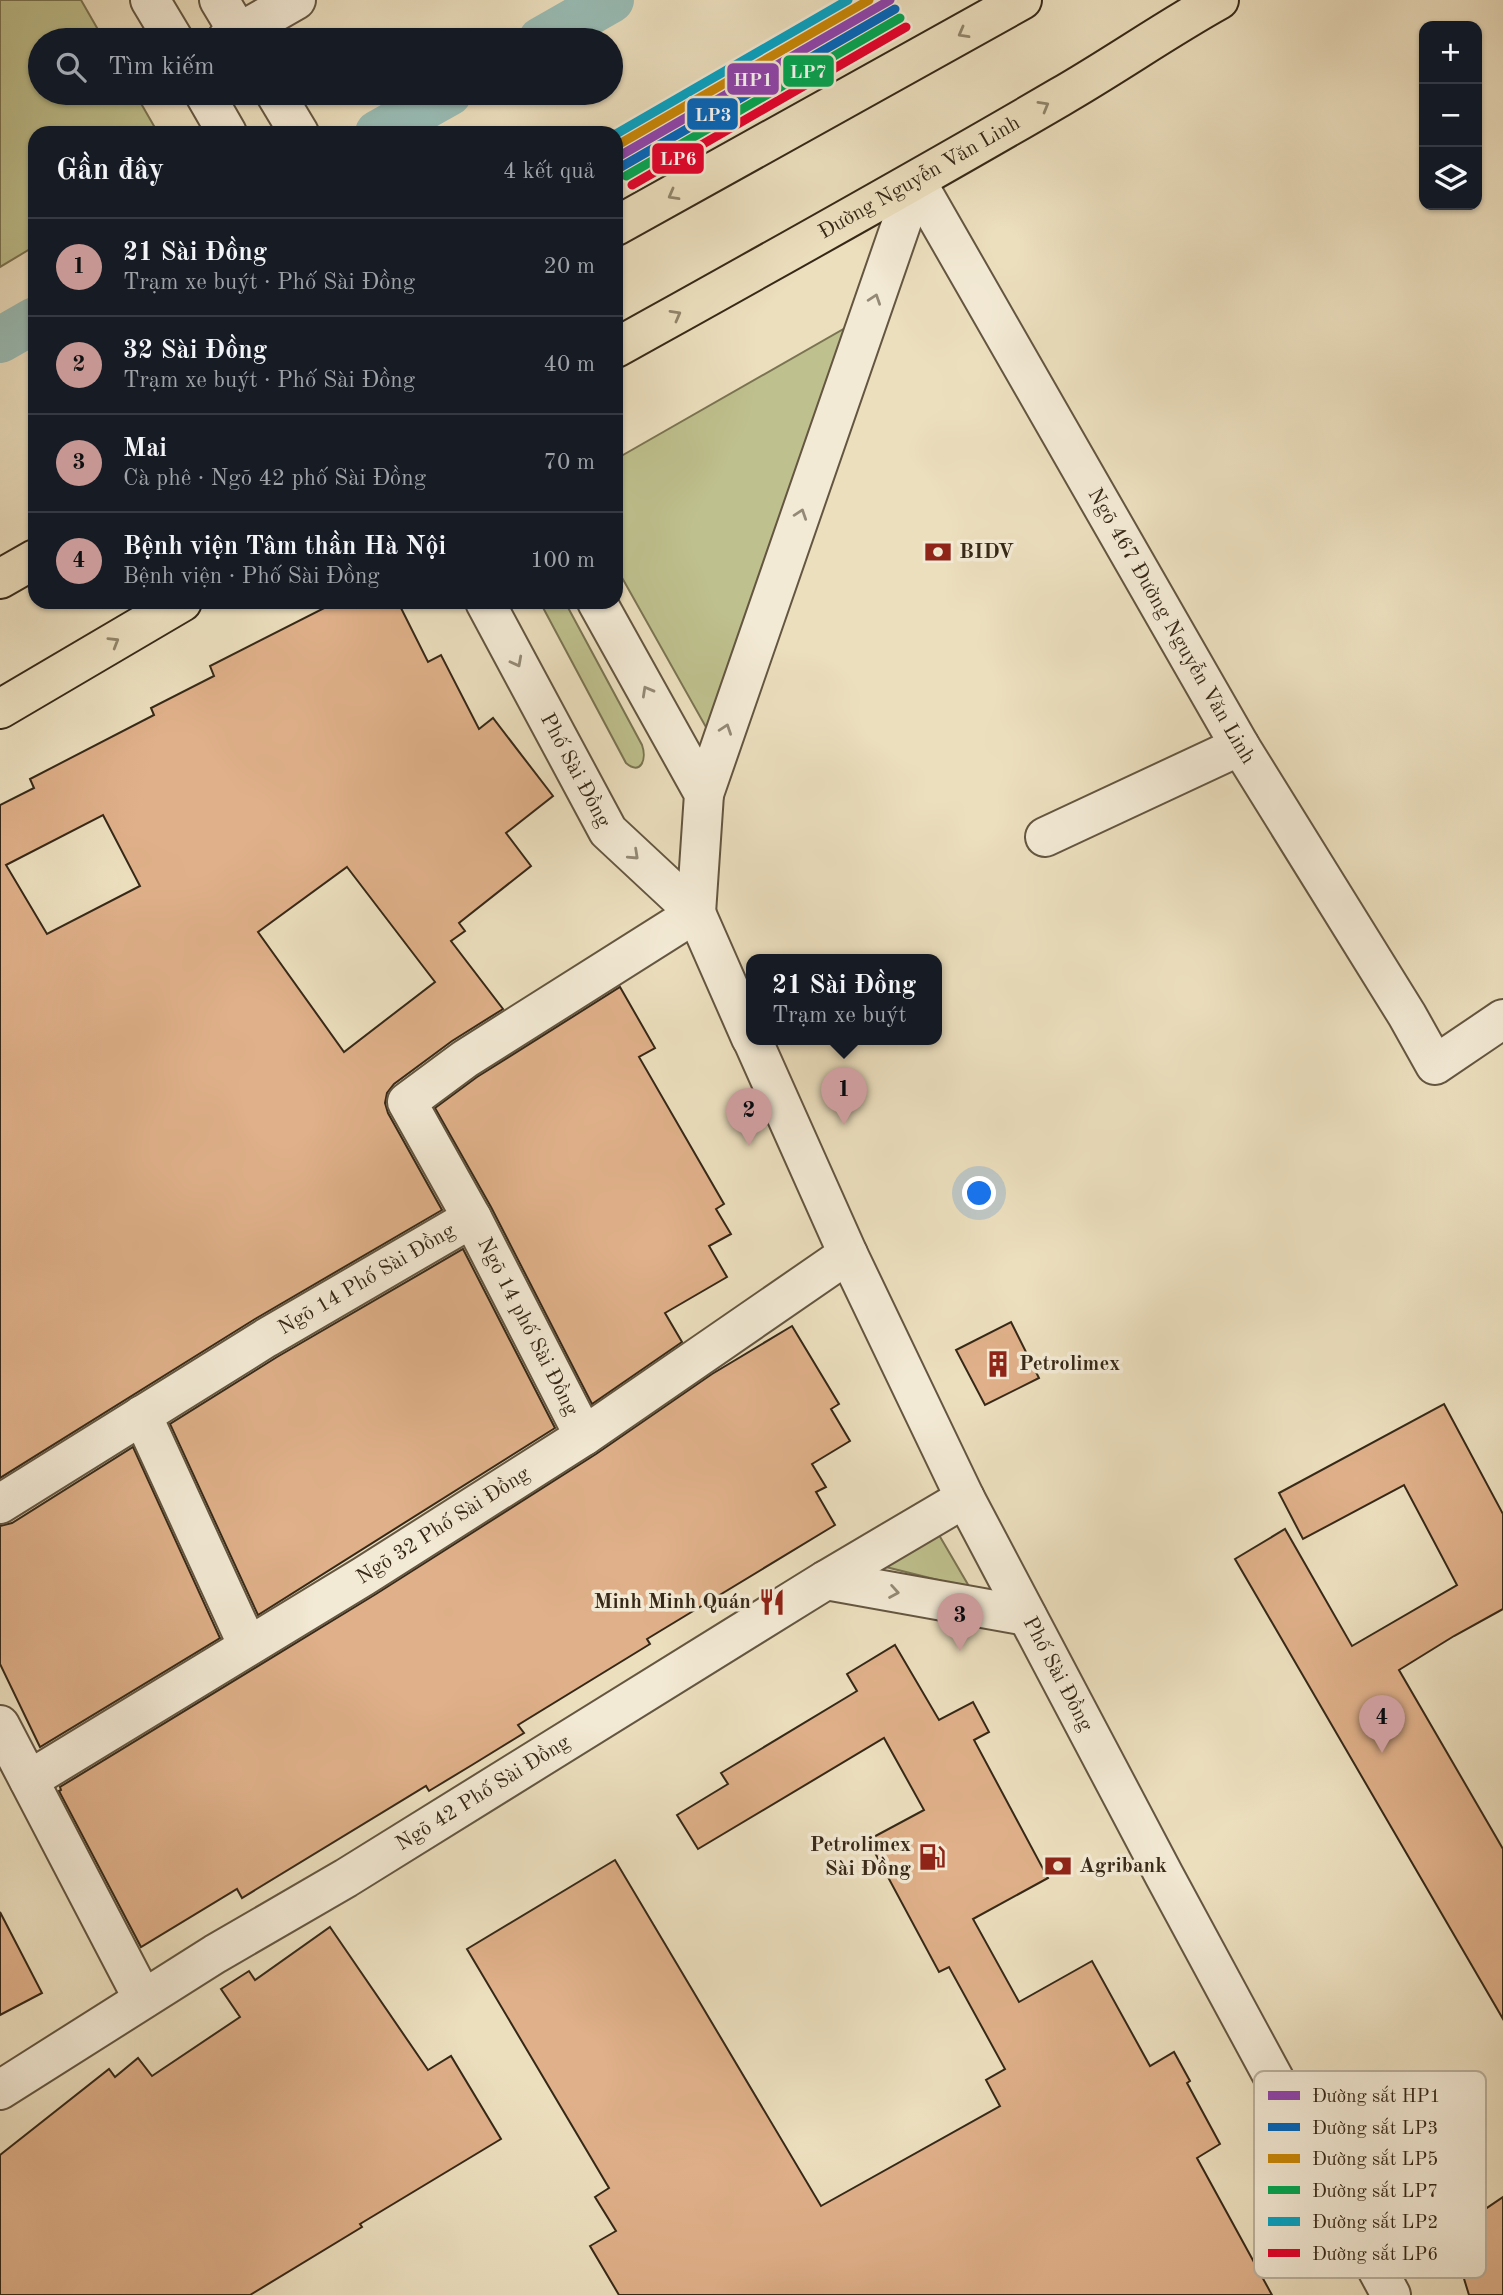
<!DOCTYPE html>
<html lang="vi">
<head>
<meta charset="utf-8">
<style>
	:root { --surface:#171b24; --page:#20242c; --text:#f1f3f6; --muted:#9ea1a6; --line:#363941; --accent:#c59692 }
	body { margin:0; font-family:"Old Standard TT",serif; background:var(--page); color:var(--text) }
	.controls { position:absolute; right:21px; top:21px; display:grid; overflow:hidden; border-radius:14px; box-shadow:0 2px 5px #0004 }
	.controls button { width:63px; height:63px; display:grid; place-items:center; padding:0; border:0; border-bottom:2px solid var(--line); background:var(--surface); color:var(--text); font:35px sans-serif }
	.you { position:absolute; left:980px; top:1194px; width:24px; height:24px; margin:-18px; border:5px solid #fff; border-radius:50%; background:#1a73e8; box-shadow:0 0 0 10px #1a73e833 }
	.badge { display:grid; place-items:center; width:46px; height:46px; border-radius:50%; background:var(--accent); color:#111; font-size:23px; font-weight:700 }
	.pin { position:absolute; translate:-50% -58px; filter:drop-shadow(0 2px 4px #0008) }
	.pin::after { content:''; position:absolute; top:37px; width:24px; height:21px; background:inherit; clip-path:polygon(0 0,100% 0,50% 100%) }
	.popup { position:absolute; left:746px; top:954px; width:196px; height:91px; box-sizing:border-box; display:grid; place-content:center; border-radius:14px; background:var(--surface); filter:drop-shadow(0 2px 5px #0005); font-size:23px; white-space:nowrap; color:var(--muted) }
	.popup b { font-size:26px; color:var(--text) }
	.popup::after { content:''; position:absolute; left:50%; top:100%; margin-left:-14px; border:14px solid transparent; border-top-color:var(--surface) }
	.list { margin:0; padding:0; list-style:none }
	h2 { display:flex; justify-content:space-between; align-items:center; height:91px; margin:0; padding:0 28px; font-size:30px }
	h2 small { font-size:23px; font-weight:400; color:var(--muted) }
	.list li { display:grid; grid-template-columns:46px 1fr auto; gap:21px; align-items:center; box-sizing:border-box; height:98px; padding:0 28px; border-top:2px solid var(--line) }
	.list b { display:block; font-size:26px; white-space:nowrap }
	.list p { margin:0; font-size:23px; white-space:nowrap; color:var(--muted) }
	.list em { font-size:23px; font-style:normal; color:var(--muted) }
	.icon { flex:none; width:38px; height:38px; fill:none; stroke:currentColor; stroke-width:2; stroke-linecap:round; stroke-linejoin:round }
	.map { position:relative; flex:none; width:1503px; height:2295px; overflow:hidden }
	.search { position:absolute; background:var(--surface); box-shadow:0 2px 5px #0004; left:28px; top:28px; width:595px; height:77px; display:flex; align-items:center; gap:18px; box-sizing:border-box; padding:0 24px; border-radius:38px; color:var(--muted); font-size:26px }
	.panel { position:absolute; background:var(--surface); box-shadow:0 2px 5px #0004; left:28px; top:126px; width:595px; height:483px; border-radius:21px }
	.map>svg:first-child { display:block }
</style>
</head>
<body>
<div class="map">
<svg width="1503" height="2295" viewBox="0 0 1503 2295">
	<rect width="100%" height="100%" fill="#ecdfbe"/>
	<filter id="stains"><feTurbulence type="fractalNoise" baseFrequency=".00286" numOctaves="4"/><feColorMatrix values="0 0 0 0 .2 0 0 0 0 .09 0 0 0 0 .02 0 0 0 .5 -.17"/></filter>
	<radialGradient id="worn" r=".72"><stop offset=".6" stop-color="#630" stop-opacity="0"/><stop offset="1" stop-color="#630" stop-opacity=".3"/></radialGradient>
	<g fill="#bec08d" stroke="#7a7452" stroke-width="2">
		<polygon points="0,0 81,0 104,40 40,40 40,93 135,93 158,133 35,133 35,246 0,267"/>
		<polygon points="861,319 707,729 616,567 616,459"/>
		<path d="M 540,602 L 565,602 L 642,745 C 647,759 641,776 626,763 Z"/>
		<polygon points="939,1535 970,1588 886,1567"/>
	</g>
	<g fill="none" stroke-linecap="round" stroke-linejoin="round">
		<g stroke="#99bcb5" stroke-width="46">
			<polyline points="541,40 611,0"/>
			<polyline points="378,133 449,93"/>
			<polyline points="0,340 35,320"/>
		</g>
	</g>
	<g fill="#dfb089" stroke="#362817" stroke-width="2" fill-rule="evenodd">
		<path d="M 336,602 L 398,602 L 428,662 L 441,655 L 479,729 L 493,718 L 553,796 L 506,833 L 531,866 L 459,923 L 465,931 L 451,941 L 503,1009 L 452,1041 L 394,1084 L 387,1093 L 385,1103 L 388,1113 L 442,1210 L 255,1319 L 0,1478 L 0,805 L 34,788 L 30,779 L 154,715 L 151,708 L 214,676 L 210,666 ZM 103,815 L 140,886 L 47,934 L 6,865 ZM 347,867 L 435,982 L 344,1052 L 258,932 Z"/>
		<polygon points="620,987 655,1048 639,1057 724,1204 716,1209 731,1234 709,1246 727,1277 665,1313 682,1342 592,1404 491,1207 435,1108 477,1077"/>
		<polygon points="463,1249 555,1428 258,1615 170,1424 277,1357"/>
		<polygon points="1011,1322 1039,1378 985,1405 956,1350"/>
		<polygon points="792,1326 839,1404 831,1409 850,1441 812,1464 826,1487 816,1492 835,1525 647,1639 650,1644 518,1725 524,1733 472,1765 429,1791 426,1786 242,1898 237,1889 141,1947 59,1791 61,1790 60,1787 376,1594 596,1454 712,1374"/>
		<polygon points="1444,1404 1503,1514 1503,1609 1454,1636 1399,1670 1503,1849 1503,2019 1235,1559 1285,1529 1352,1646 1457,1585 1404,1485 1303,1539 1279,1493"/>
		<polygon points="133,1447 220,1638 40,1747 0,1664 0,1526 12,1523"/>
		<polygon points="895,1645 939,1720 973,1702 989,1732 974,1740 1048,1878 973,1919 1019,2002 1092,1961 1150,2066 1174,2052 1190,2081 1187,2083 1220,2144 1197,2158 1272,2295 619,2295 590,2246 616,2231 595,2197 609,2188 467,1949 615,1860 821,2206 1000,2106 986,2080 1005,2069 949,1967 939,1972 868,1840 924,1810 884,1738 698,1849 677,1815 728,1784 721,1773 857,1691 847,1674"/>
		<polygon points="0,1912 42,1993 0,2015"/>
		<polygon points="330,1927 428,2070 451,2056 501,2139 360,2224 362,2227 250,2295 0,2295 0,2155 109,2069 115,2077 138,2058 152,2076 240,2017 221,1989 249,1971 255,1980"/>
		<polygon points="1503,2197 1503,2295 1469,2295 1450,2233"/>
	</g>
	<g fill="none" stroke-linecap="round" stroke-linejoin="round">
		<defs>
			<g id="minor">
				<path id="s1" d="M 916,181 L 1240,746 L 1407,1015 L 1435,1065 L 1503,1019"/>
				<polyline points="1045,837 1240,746"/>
				<path id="s2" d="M 472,1218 L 584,1436"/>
				<polyline points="142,1415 248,1646"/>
				<path id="s3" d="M 0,1504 L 266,1338 L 472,1218 L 407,1102 L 465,1059 L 696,913"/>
				<polyline points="826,1580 1027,1616"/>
				<polyline points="0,1725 143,1999"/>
				<path id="s4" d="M 29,1780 L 364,1576 L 584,1436 L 848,1254"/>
				<path id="s5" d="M 0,2090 L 215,1954 L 346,1878 L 826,1580 L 965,1498"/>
			</g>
			<g id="tertiary">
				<polyline points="150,0 174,40"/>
				<polyline points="219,0 243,40"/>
				<polyline points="226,40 296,0"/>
				<polyline points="204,93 227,133"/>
				<polyline points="275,93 299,133"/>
				<path id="s6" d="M 485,602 L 608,831 L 696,913 L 751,1038"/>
				<polyline points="597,602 704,794 696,913"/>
				<polyline points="704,794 916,181"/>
				<path id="s7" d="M 752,1039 L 848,1254 L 965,1498 L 1164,1875 L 1391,2295"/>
			</g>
			<g id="trunk">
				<polyline points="616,226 1022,0"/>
				<path id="s8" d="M 616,348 C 765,265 913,183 1060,97 C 1114,66 1165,30 1219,0"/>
				<polyline points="0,579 35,559"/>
				<polyline points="0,709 182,602"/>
			</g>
		</defs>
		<use href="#minor" stroke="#645641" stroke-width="42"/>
		<use href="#tertiary" stroke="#645641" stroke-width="42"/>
		<use href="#trunk" stroke="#362817" stroke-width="42"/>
		<use href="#minor" stroke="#f3ead5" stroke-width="38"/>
		<use href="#tertiary" stroke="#f3ead5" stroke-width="38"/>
		<use href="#trunk" stroke="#ecdfbe" stroke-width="38"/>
		<defs>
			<polyline id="rail-1" points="616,158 890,0"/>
			<polyline id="rail-2" points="621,167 895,9"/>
			<polyline id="rail-3" points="616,146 869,0"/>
			<polyline id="rail-4" points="626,176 900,18"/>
			<polyline id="rail-5" points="616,134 848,0"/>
			<polyline id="rail-6" points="632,185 906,27"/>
		</defs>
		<use href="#rail-1" stroke="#f3ead5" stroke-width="14"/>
		<use href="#rail-2" stroke="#f3ead5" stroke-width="14"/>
		<use href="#rail-3" stroke="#f3ead5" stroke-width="14"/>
		<use href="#rail-4" stroke="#f3ead5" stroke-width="14"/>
		<use href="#rail-5" stroke="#f3ead5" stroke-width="14"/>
		<use href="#rail-6" stroke="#f3ead5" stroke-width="14"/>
		<use href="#rail-1" stroke="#8e44ad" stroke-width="9"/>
		<use href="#rail-2" stroke="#0065bd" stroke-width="9"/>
		<use href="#rail-3" stroke="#c78606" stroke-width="9"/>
		<use href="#rail-4" stroke="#00a651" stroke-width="9"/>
		<use href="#rail-5" stroke="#03a3c5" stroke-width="9"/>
		<use href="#rail-6" stroke="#e4002b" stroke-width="9"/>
	</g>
	<defs><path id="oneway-chevron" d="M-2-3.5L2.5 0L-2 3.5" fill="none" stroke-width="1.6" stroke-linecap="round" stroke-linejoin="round" transform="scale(1.75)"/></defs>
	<g stroke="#91846a">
		<use href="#oneway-chevron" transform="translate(963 33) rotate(151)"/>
		<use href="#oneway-chevron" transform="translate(1044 106) rotate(-30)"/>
		<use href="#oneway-chevron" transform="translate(673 195) rotate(151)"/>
		<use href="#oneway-chevron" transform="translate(676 315) rotate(-29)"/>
		<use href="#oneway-chevron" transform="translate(114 642) rotate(-31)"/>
	</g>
	<g stroke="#948976">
		<use href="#oneway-chevron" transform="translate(875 299) rotate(-71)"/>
		<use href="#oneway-chevron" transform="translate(801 514) rotate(-71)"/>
		<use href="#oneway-chevron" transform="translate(517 662) rotate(62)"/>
		<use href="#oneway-chevron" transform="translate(647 691) rotate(-119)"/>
		<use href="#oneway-chevron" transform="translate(726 729) rotate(-71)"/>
		<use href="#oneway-chevron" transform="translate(634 855) rotate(43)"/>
		<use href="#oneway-chevron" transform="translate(894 1592) rotate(10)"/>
	</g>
	<defs>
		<symbol id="bank-bare" viewBox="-9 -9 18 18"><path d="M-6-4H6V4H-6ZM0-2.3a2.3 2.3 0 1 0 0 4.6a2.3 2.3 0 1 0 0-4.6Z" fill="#8f2418" stroke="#f3ead5" stroke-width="2.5" paint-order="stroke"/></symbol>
		<symbol id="building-bare" viewBox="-9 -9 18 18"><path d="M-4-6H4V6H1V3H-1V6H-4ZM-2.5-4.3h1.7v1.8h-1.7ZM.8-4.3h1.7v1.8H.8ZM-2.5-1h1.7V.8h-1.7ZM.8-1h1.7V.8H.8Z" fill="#8f2418" stroke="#f3ead5" stroke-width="2.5" paint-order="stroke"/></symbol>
		<symbol id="restaurant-bare" viewBox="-9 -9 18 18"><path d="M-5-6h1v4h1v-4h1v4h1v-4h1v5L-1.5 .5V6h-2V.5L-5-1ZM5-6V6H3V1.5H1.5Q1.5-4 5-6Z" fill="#8f2418" stroke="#f3ead5" stroke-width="2.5" paint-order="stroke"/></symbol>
		<symbol id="fuel-bare" viewBox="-9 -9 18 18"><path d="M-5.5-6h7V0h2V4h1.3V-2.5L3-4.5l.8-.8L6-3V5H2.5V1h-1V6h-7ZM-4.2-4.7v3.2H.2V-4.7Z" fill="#8f2418" stroke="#f3ead5" stroke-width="2.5" paint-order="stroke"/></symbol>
	</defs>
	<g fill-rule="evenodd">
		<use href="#bank-bare" x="919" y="533" width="38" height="38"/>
		<use href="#building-bare" x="979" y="1345" width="38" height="38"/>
		<use href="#restaurant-bare" x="753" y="1583" width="38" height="38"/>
		<use href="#fuel-bare" x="913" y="1838" width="38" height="38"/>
		<use href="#bank-bare" x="1039" y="1847" width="38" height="38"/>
	</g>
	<g text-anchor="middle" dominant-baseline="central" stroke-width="7" stroke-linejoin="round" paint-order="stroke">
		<g font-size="21" fill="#362817" stroke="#f3ead5">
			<text stroke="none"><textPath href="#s8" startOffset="348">Đường Nguyễn Văn Linh</textPath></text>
			<text stroke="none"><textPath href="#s1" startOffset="513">Ngõ 467 Đường Nguyễn Văn Linh</textPath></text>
			<text stroke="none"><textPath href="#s6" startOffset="191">Phố Sài Đồng</textPath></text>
			<text stroke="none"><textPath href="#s3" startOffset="430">Ngõ 14 Phố Sài Đồng</textPath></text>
			<text stroke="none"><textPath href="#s2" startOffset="122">Ngõ 14 phố Sài Đồng</textPath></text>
			<text stroke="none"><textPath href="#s4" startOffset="486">Ngõ 32 Phố Sài Đồng</textPath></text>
			<text stroke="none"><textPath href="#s7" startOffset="705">Phố Sài Đồng</textPath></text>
			<text stroke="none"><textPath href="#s5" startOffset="567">Ngõ 42 Phố Sài Đồng</textPath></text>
		</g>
		<g font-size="21" font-weight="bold" fill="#362817" stroke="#f3ead5" text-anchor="start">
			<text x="959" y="552">BIDV</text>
			<text x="1019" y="1364">Petrolimex</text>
			<text x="751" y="1602" text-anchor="end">Minh Minh Quán</text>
			<text x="911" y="1845" text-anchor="end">Petrolimex<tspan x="911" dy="24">Sài Đồng</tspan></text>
			<text x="1079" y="1866">Agribank</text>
		</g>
	</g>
	<rect x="1254" y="2071" width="232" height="207" rx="10" fill="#f3ead5" stroke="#bab09c" stroke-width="2"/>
	<rect x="1268" y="2091" width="32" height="9" fill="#8e44ad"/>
	<rect x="1268" y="2123" width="32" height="8" fill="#0065bd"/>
	<rect x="1268" y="2154" width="32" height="9" fill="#c78606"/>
	<rect x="1268" y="2186" width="32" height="8" fill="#00a651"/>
	<rect x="1268" y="2217" width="32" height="9" fill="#03a3c5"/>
	<rect x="1268" y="2249" width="32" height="8" fill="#e4002b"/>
	<g font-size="19" fill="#362817">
		<text x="1312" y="2102">Đường sắt HP1</text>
		<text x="1312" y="2134">Đường sắt LP3</text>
		<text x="1312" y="2165">Đường sắt LP5</text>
		<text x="1312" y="2197">Đường sắt LP7</text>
		<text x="1312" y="2228">Đường sắt LP2</text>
		<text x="1312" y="2260">Đường sắt LP6</text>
	</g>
	<g stroke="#f3ead5" stroke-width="2.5">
		<rect x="782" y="54" width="53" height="34" rx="7" fill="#00a651"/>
		<rect x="726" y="62" width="54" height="34" rx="7" fill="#8e44ad"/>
		<rect x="686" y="97" width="53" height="34" rx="7" fill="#0065bd"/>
		<rect x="651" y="142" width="54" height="33" rx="7" fill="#e4002b"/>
	</g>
	<g font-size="19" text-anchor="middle" font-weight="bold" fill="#fff">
		<text x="808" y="78">LP7</text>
		<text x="753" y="86">HP1</text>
		<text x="713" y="121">LP3</text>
		<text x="678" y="165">LP6</text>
	</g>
	<rect width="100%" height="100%" filter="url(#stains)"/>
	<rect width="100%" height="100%" fill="url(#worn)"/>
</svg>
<div class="controls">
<button>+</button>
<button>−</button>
<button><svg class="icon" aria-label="layers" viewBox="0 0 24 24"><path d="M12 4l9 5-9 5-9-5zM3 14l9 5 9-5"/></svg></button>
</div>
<div class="you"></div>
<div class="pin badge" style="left:844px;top:1125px">1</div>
<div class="popup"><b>21 Sài Đồng</b>Trạm xe buýt</div>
<div class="pin badge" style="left:749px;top:1146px">2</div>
<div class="pin badge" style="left:960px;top:1651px">3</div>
<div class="pin badge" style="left:1382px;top:1753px">4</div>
<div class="search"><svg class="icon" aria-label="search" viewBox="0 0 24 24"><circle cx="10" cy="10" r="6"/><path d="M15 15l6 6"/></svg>Tìm kiếm</div>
<section class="panel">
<h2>Gần đây<small>4 kết quả</small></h2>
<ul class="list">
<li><span class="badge">1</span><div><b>21 Sài Đồng</b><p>Trạm xe buýt · Phố Sài Đồng</p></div><em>20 m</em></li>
<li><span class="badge">2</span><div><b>32 Sài Đồng</b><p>Trạm xe buýt · Phố Sài Đồng</p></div><em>40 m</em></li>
<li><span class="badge">3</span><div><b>Mai</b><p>Cà phê · Ngõ 42 phố Sài Đồng</p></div><em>70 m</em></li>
<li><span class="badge">4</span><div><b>Bệnh viện Tâm thần Hà Nội</b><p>Bệnh viện · Phố Sài Đồng</p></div><em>100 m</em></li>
</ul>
</section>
</div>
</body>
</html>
